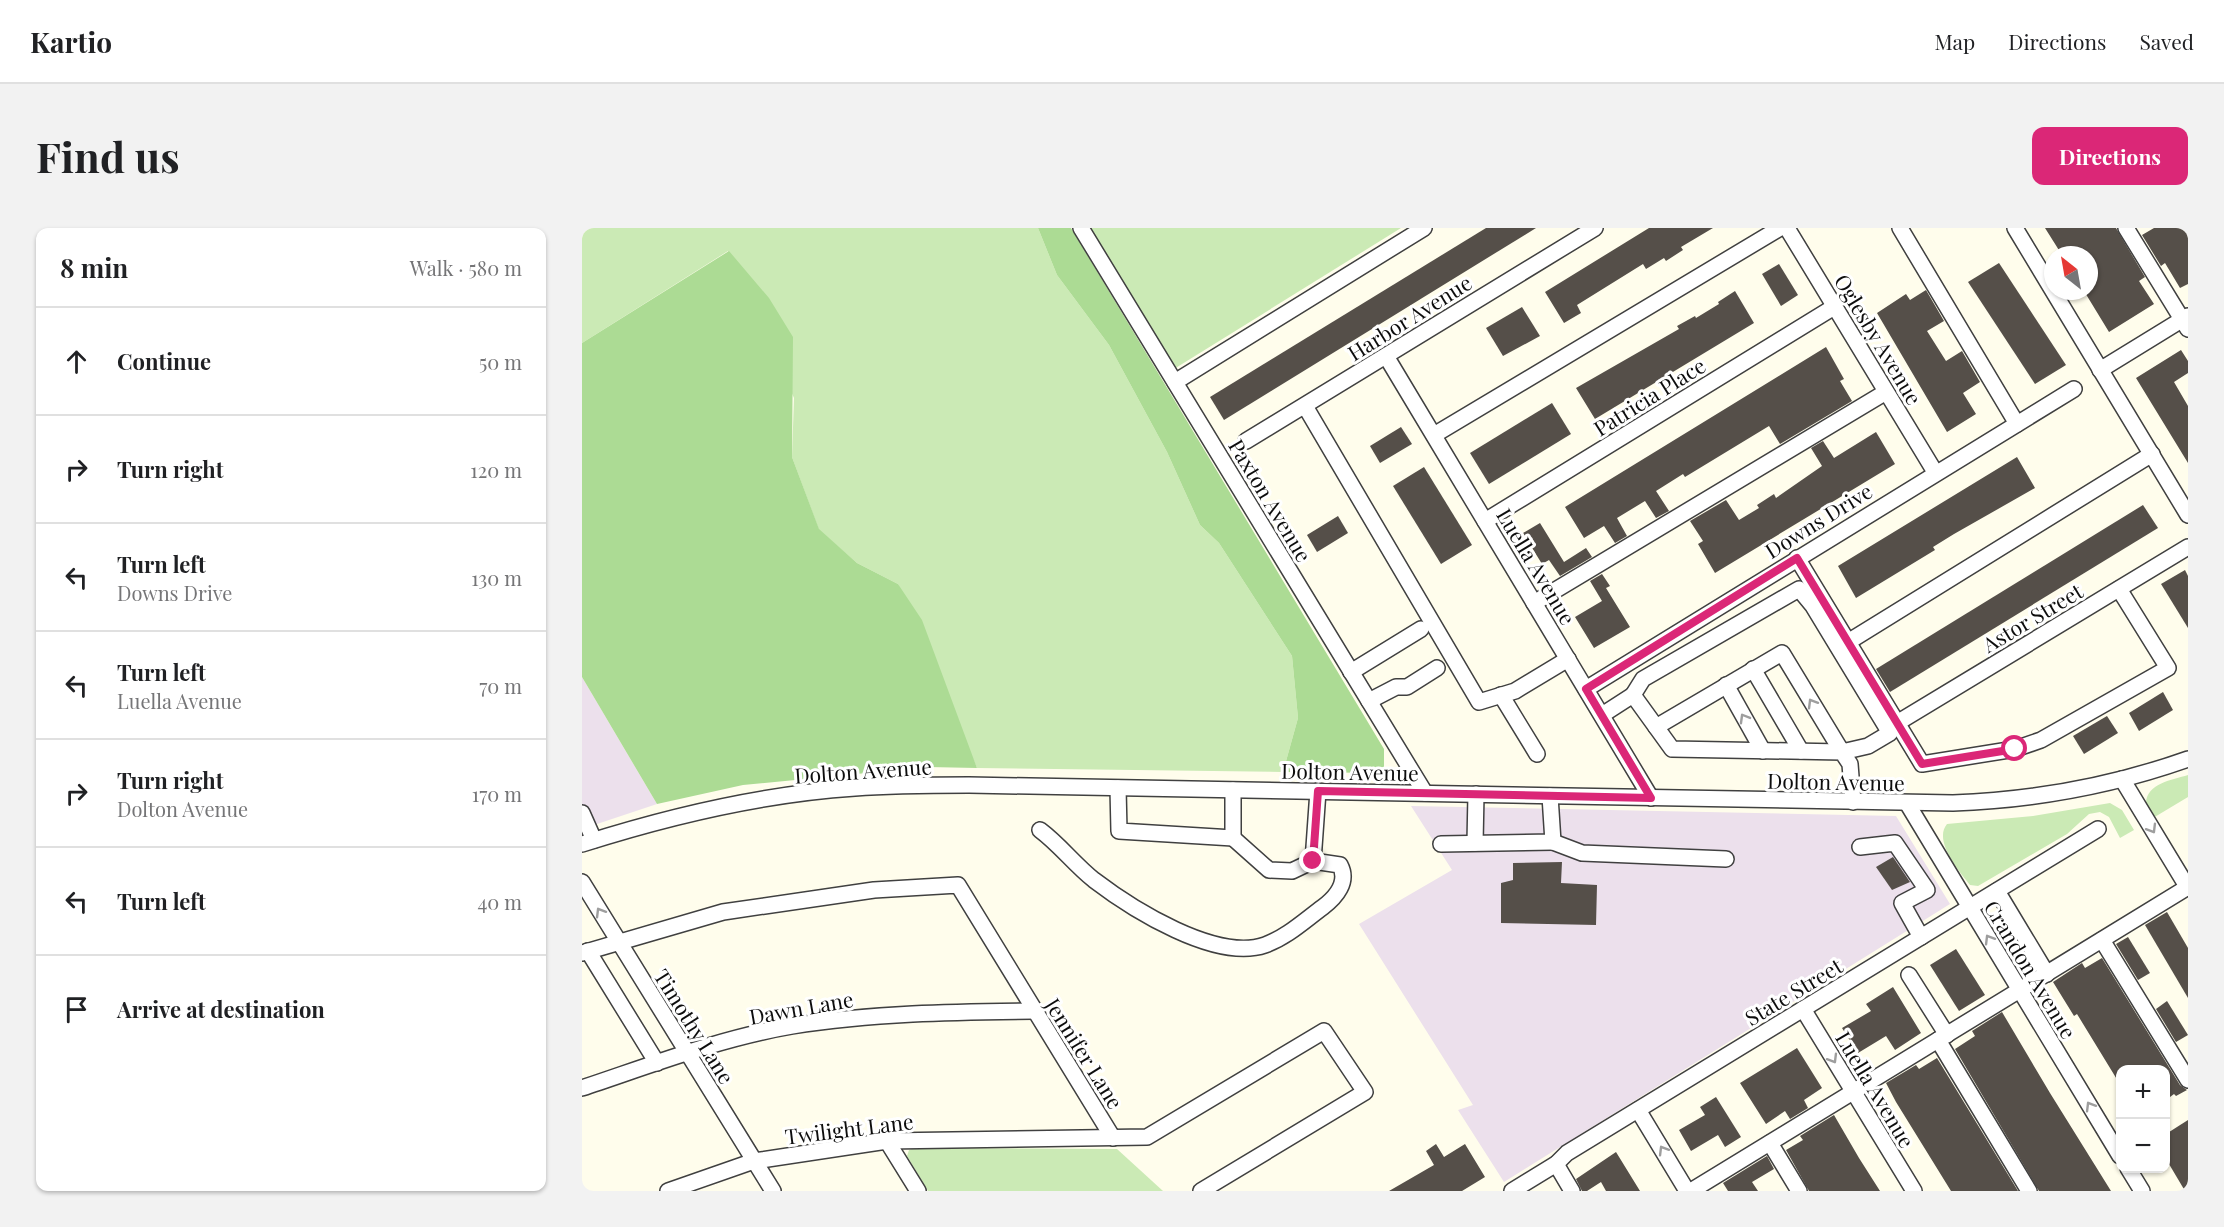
<!DOCTYPE html>
<html lang="en">
<head>
<meta charset="utf-8">
<style>
	:root { --surface:#fff; --page:#f2f2f2; --text:#202124; --muted:#757577; --line:#e0e0e0; --accent:#db2777 }
	body { margin:0; font-family:"Playfair Display",serif; background:var(--page); color:var(--text) }
	.controls { position:absolute; right:18px; bottom:18px; display:grid; overflow:hidden; border-radius:12px; box-shadow:0 2px 4px #0004 }
	.controls button { width:54px; height:54px; display:grid; place-items:center; padding:0; border:0; border-bottom:2px solid var(--line); background:var(--surface); color:var(--text); font:30px sans-serif }
	.compass { position:absolute; left:1462px; top:18px; width:54px; height:54px; border-radius:50%; background:var(--surface); box-shadow:0 2px 4px #0004; rotate:329deg }
	.stop { position:absolute; width:18px; height:18px; margin:-14px; border:4px solid #db2777; border-radius:50%; background:#fff }
	.stop.end { background:#db2777; border-color:#fff; box-shadow:0 2px 6px #0008 }
	.list { margin:0; padding:0; list-style:none }
	h2 { display:flex; justify-content:space-between; align-items:center; height:78px; margin:0; padding:0 24px; font-size:26px }
	h2 small { font-size:20px; font-weight:400; color:var(--muted) }
	.list li { display:grid; grid-template-columns:39px 1fr auto; gap:18px; align-items:center; box-sizing:border-box; height:108px; padding:0 24px; border-top:2px solid var(--line) }
	.list b { display:block; font-size:22px; white-space:nowrap }
	.list p { margin:0; font-size:20px; white-space:nowrap; color:var(--muted) }
	.list em { font-size:20px; font-style:normal; color:var(--muted) }
	.icon { flex:none; width:33px; height:33px; fill:none; stroke:currentColor; stroke-width:2; stroke-linecap:round; stroke-linejoin:round }
	.map { position:relative; flex:none; width:1606px; height:963px; overflow:hidden; border-radius:12px }
	header { display:flex; align-items:center; gap:36px; box-sizing:border-box; height:84px; padding:0 30px; background:var(--surface); border-bottom:2px solid var(--line) }
	header strong { font-size:28px }
	nav { display:flex; gap:33px; margin-inline-start:auto; font-size:21px }
	.intro { display:flex; align-items:center; justify-content:space-between; box-sizing:border-box; height:144px; padding:0 36px }
	h1 { margin:0; font-size:42px }
	.button { padding:15px 27px; border-radius:12px; background:var(--accent); color:#fff; font-size:21px; font-weight:700 }
	main { display:flex; gap:36px; padding:0 36px }
	aside { flex:1; background:var(--surface); border-radius:12px; box-shadow:0 2px 4px #0004 }
	.map>svg:first-child { display:block }
</style>
</head>
<body>
<header>
<strong>Kartio</strong>
<nav><a>Map</a><a>Directions</a><a>Saved</a></nav>
</header>
<div class="intro"><h1>Find us</h1><a class="button">Directions</a></div>
<main>
<aside>
<h2>8 min<small>Walk · 580 m</small></h2>
<ul class="list">
<li><svg class="icon" aria-label="ahead" viewBox="0 0 24 24"><path d="M12 20V5M6 11l6-6 6 6"/></svg><div><b>Continue</b></div><em>50 m</em></li>
<li><svg class="icon" aria-label="right" viewBox="0 0 24 24"><path d="M7 20v-9h11M14 6l5 5-5 5"/></svg><div><b>Turn right</b></div><em>120 m</em></li>
<li><svg class="icon" aria-label="left" viewBox="0 0 24 24"><path d="M17 20v-9H6M10 6l-5 5 5 5"/></svg><div><b>Turn left</b><p>Downs Drive</p></div><em>130 m</em></li>
<li><svg class="icon" aria-label="left" viewBox="0 0 24 24"><path d="M17 20v-9H6M10 6l-5 5 5 5"/></svg><div><b>Turn left</b><p>Luella Avenue</p></div><em>70 m</em></li>
<li><svg class="icon" aria-label="right" viewBox="0 0 24 24"><path d="M7 20v-9h11M14 6l5 5-5 5"/></svg><div><b>Turn right</b><p>Dolton Avenue</p></div><em>170 m</em></li>
<li><svg class="icon" aria-label="left" viewBox="0 0 24 24"><path d="M17 20v-9H6M10 6l-5 5 5 5"/></svg><div><b>Turn left</b></div><em>40 m</em></li>
<li><svg class="icon" aria-label="arrive" viewBox="0 0 24 24"><path d="M6 21V4h12l-3 4 3 4H6"/></svg><div><b>Arrive at destination</b></div></li>
</ul>
</aside>
<div class="map">
<svg width="1606" height="963" viewBox="0 0 1606 963">
	<rect width="100%" height="100%" fill="#fffdec"/>
	<g fill="#ece0ec">
		<polygon points="0,449 75,576 0,601"/>
		<polygon points="829,578 1314,588 1368,676 922,954 876,882 891,877 777,696 870,642"/>
	</g>
	<g fill="#cbeab5">
		<polygon points="0,0 456,0 475,47 527,117 585,224 618,297 637,315 710,428 716,490 701,544 395,540 316,356 275,335 237,302 210,229 212,170 146,23 0,115"/>
		<polygon points="506,0 819,0 592,141"/>
		<path d="M 1606,547 L 1606,569 L 1571,590 L 1564,575 C 1565,555 1590,552 1606,547 Z"/>
		<path d="M 1528,575 L 1540,582 L 1552,602 L 1538,610 L 1527,589 L 1518,584 L 1507,586 L 1485,606 L 1396,658 L 1388,657 C 1377,643 1351,613 1365,596 L 1451,588 Z"/>
		<polygon points="333,920 535,921 581,963 346,963 325,928 327,922"/>
	</g>
	<g fill="#acdb94">
		<polygon points="456,0 489,0 802,521 802,545 701,544 716,490 710,428 637,315 618,297 585,224 527,117 475,47"/>
		<polygon points="147,23 187,70 211,109 210,229 237,301 275,335 316,356 340,392 395,540 346,539 161,557 75,576 0,449 0,115"/>
	</g>
	<g fill="#554f49">
		<polygon points="904,0 954,0 642,192 628,169"/>
		<polygon points="1067,0 1131,0 1099,19 1101,22 1084,33 1082,30 1064,41 1061,36 995,77 999,85 982,95 963,64"/>
		<polygon points="1463,0 1534,0 1563,49 1557,53 1572,76 1527,104 1502,63 1507,63 1507,27 1480,27"/>
		<polygon points="1572,0 1606,0 1606,56 1598,60 1583,35 1579,38 1560,7"/>
		<polygon points="1417,35 1484,137 1453,156 1386,54"/>
		<polygon points="1197,36 1216,67 1199,78 1180,46"/>
		<polygon points="1344,62 1362,93 1345,103 1364,133 1380,123 1398,154 1381,165 1394,186 1365,204 1295,85 1324,66 1328,72"/>
		<polygon points="1153,63 1172,95 1013,191 994,160 1097,101 1095,98 1113,88 1114,90 1137,76 1136,74"/>
		<polygon points="940,79 958,108 921,128 904,100"/>
		<polygon points="1244,119 1262,151 1258,153 1270,173 1198,216 1187,198 1103,249 1101,246 1074,263 1087,283 1074,290 1063,273 1035,290 1045,308 1033,315 1022,298 1002,310 983,279"/>
		<polygon points="1599,122 1606,133 1606,145 1592,154 1606,178 1606,235 1554,150"/>
		<polygon points="970,175 989,206 907,256 888,225"/>
		<polygon points="819,199 830,216 798,235 788,218"/>
		<polygon points="1294,204 1313,236 1133,345 1116,316 1121,313 1108,293 1144,272 1157,292 1177,280 1175,277 1192,266 1194,270 1240,238 1229,220 1241,213 1252,230"/>
		<polygon points="1435,229 1453,260 1372,306 1351,319 1353,322 1274,370 1256,338"/>
		<polygon points="842,239 890,317 859,336 811,258"/>
		<polygon points="1561,277 1576,300 1308,464 1294,441"/>
		<polygon points="756,288 766,305 735,324 725,307"/>
		<polygon points="958,295 982,334 1004,320 1010,329 978,348 967,332 960,336 941,305"/>
		<polygon points="1603,342 1606,348 1606,400 1579,356"/>
		<polygon points="1020,346 1028,358 1024,360 1048,399 1012,420 993,389 1020,373 1008,353"/>
		<polygon points="1581,464 1591,482 1557,503 1547,485"/>
		<polygon points="1525,488 1536,505 1502,526 1491,508"/>
		<polygon points="1311,629 1328,654 1310,662 1294,639"/>
		<polygon points="980,634 979,655 1015,657 1014,697 919,695 919,655 931,652 931,635"/>
		<polygon points="1585,684 1606,720 1606,770 1563,697"/>
		<polygon points="1546,709 1568,745 1556,752 1534,716"/>
		<polygon points="1374,721 1403,767 1377,783 1348,737"/>
		<polygon points="1520,730 1598,857 1605,862 1594,868 1592,866 1584,872 1584,842 1539,842 1539,858 1495,786 1492,788 1471,754 1500,735 1503,740"/>
		<polygon points="1311,759 1339,805 1313,822 1304,808 1276,825 1260,800 1289,783 1284,776"/>
		<polygon points="1585,773 1606,807 1594,814 1574,781"/>
		<polygon points="1420,784 1468,865 1529,963 1457,963 1373,821 1393,808 1390,803"/>
		<polygon points="1215,820 1240,860 1222,872 1226,880 1208,891 1203,883 1184,896 1158,855"/>
		<polygon points="1355,830 1436,963 1369,963 1314,874 1304,855 1334,837 1337,841"/>
		<polygon points="1134,869 1159,909 1143,919 1136,907 1109,923 1097,902 1123,887 1118,879"/>
		<polygon points="1252,887 1277,930 1298,963 1227,963 1204,922 1221,912 1218,908"/>
		<polygon points="1606,892 1606,963 1603,963 1584,931 1584,906"/>
		<polygon points="854,916 862,929 883,916 903,949 880,963 807,963 852,937 844,923"/>
		<polygon points="1034,924 1058,963 1024,963 1019,954 1005,963 1000,963 994,951"/>
		<polygon points="1185,928 1192,941 1170,954 1176,963 1146,963 1141,955"/>
	</g>
	<g fill="none" stroke-linecap="round" stroke-linejoin="round">
		<defs>
			<g id="minor">
				<polyline points="499,0 843,565"/>
				<polyline points="1205,0 1353,244"/>
				<polyline points="1318,0 1435,196"/>
				<polyline points="1433,0 1606,287"/>
				<polyline points="1544,0 1606,101"/>
				<polyline points="804,128 1069,570"/>
				<polyline points="1518,142 1606,88"/>
				<polyline points="593,154 842,0"/>
				<polyline points="723,178 897,474 933,463 986,431"/>
				<polyline points="852,207 1198,0"/>
				<polyline points="664,213 1013,0"/>
				<polyline points="903,293 1252,79"/>
				<polyline points="1215,330 1340,536 1433,521 1459,512 1586,440 1537,361"/>
				<polyline points="952,375 1304,164"/>
				<polyline points="1266,414 1570,226"/>
				<polyline points="1171,441 1219,523"/>
				<polyline points="769,444 839,401"/>
				<polyline points="1144,457 1181,523"/>
				<polyline points="1004,461 1492,161"/>
				<polyline points="919,467 955,526"/>
				<polyline points="1051,467 1061,451 1217,361 1231,378 1308,505 1286,518 1260,524 1200,425 1074,499"/>
				<polyline points="787,473 814,459 825,459 855,440"/>
				<polyline points="1020,487 1051,467 1090,521 1260,524 1268,536 1271,574"/>
				<polyline points="1315,495 1606,319"/>
				<polyline points="1540,551 1606,660"/>
				<polyline points="536,560 537,603 651,610 651,562"/>
				<polyline points="1325,575 1538,928"/>
				<polyline points="0,585 12,612"/>
				<path d="M 458,602 C 478,617 492,636 512,652 C 550,681 634,734 683,717 C 705,709 722,693 741,679 C 754,669 767,654 758,637 L 731,633 L 736,563"/>
				<polyline points="651,610 687,642 710,643 731,633"/>
				<polyline points="971,614 1000,625 1144,631"/>
				<polyline points="893,615 894,566"/>
				<path d="M 0,616 C 88,588 180,566 273,560 C 311,557 349,557 387,557 L 1371,575 C 1452,572 1530,558 1606,531"/>
				<polyline points="859,616 971,614 968,568"/>
				<polyline points="1278,619 1313,615 1345,662 1320,675 1339,709"/>
				<polyline points="0,654 191,963"/>
				<polyline points="1415,663 1465,746"/>
				<polyline points="1520,712 1606,852"/>
				<polyline points="6,723 75,835"/>
				<polyline points="0,725 141,684 292,662 376,657 531,910"/>
				<polyline points="1327,747 1365,807"/>
				<polyline points="1221,781 1332,963"/>
				<polyline points="1356,812 1447,963"/>
				<path d="M 0,860 C 69,837 139,810 210,798 C 290,785 371,784 452,783"/>
				<polyline points="1056,882 1105,963"/>
				<polyline points="305,913 336,963"/>
				<polyline points="1188,915 1217,963"/>
				<polyline points="974,936 990,963"/>
				<polyline points="1546,940 1560,963"/>
				<polyline points="86,963 172,933 305,913 565,909 742,803 783,864 619,963"/>
				<polyline points="930,963 974,936 985,925 1516,601"/>
				<polyline points="1109,963 1606,659"/>
			</g>
		</defs>
		<use href="#minor" stroke="#404040" stroke-width="18"/>
		<use href="#minor" stroke="#fff" stroke-width="15"/>
	</g>
	<defs><path id="oneway-chevron" d="M-2-3.5L2.5 0L-2 3.5" fill="none" stroke-width="1.6" stroke-linecap="round" stroke-linejoin="round" transform="scale(1.5)"/></defs>
	<g stroke="#9e9e9e">
		<use href="#oneway-chevron" transform="translate(1230 475) rotate(-121)"/>
		<use href="#oneway-chevron" transform="translate(1162 490) rotate(-120)"/>
		<use href="#oneway-chevron" transform="translate(1570 601) rotate(59)"/>
		<use href="#oneway-chevron" transform="translate(18 684) rotate(-121)"/>
		<use href="#oneway-chevron" transform="translate(1407 711) rotate(-121)"/>
		<use href="#oneway-chevron" transform="translate(1251 831) rotate(59)"/>
		<use href="#oneway-chevron" transform="translate(1508 878) rotate(-121)"/>
		<use href="#oneway-chevron" transform="translate(1081 922) rotate(-121)"/>
	</g>
	<g fill="none" stroke-linecap="round" stroke-linejoin="round">
		<polyline stroke="#db2777" stroke-width="8" points="731,633 736,563 1069,570 1004,461 1215,330 1340,536 1433,521"/>
	</g>
	<g text-anchor="middle" dominant-baseline="central" stroke-width="6" stroke-linejoin="round" paint-order="stroke">
		<g font-size="21" fill="#0d0d0d" stroke="#fff">
			<text transform="translate(827 89) rotate(-32)">Harbor Avenue</text>
			<text transform="translate(1297 111) rotate(59)">Oglesby Avenue</text>
			<text transform="translate(1067 168) rotate(-32)">Patricia Place</text>
			<text transform="translate(689 272) rotate(59)">Paxton Avenue</text>
			<text transform="translate(1236 292) rotate(-32)">Downs Drive</text>
			<text transform="translate(955 338) rotate(59)">Luella Avenue</text>
			<text transform="translate(1450 389) rotate(-31)">Astor Street</text>
			<text transform="translate(281 542) rotate(-4)">Dolton Avenue</text>
			<text transform="translate(768 543) rotate(1)">Dolton Avenue</text>
			<text transform="translate(1254 553) rotate(1)">Dolton Avenue</text>
			<text transform="translate(1449 741) rotate(59)">Crandon Avenue</text>
			<text transform="translate(1211 763) rotate(-31)">State Street</text>
			<text transform="translate(219 779) rotate(-10)">Dawn Lane</text>
			<text transform="translate(113 798) rotate(58)">Timothy Lane</text>
			<text transform="translate(503 825) rotate(58)">Jennifer Lane</text>
			<text transform="translate(1294 861) rotate(59)">Luella Avenue</text>
			<text transform="translate(267 900) rotate(-7)">Twilight Lane</text>
		</g>
	</g>
</svg>
<div class="controls">
<button>+</button>
<button>−</button>
</div>
<svg class="compass" viewBox="-18 -18 36 36"><path d="M0-13l5 13h-10z" fill="#e53935"/><path d="M0 13l5-13h-10z" fill="#757577"/></svg>
<div class="stop" style="left:1433px;top:521px"></div>
<div class="stop end" style="left:731px;top:633px"></div>
</div>
</main>
</body>
</html>
